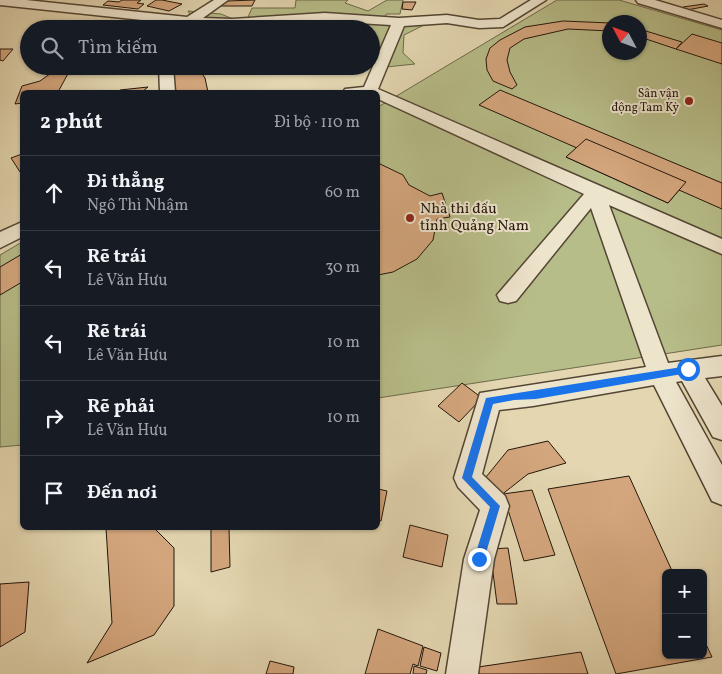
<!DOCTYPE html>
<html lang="vi">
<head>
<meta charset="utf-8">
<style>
	:root { --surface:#171b24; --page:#242831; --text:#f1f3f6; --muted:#9ea1a6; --line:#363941 }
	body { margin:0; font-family:Vollkorn,serif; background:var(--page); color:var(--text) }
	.controls { position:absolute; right:15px; bottom:15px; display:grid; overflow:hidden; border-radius:8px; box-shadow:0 1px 4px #0004 }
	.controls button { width:45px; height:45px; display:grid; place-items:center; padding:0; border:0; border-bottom:1px solid var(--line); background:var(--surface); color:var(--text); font:25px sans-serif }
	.compass { position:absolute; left:602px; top:15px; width:45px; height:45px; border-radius:50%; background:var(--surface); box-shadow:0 1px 4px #0004; rotate:311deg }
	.stop { position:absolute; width:15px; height:15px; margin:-11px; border:4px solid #1a73e8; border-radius:50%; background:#fff }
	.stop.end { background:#1a73e8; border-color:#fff; box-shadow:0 1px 5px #0008 }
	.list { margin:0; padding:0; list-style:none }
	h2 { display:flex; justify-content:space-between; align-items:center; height:65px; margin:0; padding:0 20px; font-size:21px }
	h2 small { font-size:16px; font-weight:400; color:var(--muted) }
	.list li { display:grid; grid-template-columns:32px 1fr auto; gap:15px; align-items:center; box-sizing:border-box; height:75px; padding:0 20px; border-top:1px solid var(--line) }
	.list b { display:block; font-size:19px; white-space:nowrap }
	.list p { margin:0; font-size:16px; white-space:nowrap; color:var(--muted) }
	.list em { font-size:16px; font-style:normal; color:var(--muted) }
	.icon { flex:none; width:28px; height:28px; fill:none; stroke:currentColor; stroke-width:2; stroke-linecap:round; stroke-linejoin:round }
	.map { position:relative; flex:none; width:722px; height:674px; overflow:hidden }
	.search { position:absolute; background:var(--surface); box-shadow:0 1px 4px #0004; left:20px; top:20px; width:360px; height:55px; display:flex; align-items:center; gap:12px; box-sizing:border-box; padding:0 18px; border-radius:28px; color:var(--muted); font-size:19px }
	.panel { position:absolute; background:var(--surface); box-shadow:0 1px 4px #0004; left:20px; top:90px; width:360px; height:440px; border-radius:8px }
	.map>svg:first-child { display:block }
</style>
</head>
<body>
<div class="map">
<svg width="722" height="674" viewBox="0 0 722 674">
	<rect width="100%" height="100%" fill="#e3d6b0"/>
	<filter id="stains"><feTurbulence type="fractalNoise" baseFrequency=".004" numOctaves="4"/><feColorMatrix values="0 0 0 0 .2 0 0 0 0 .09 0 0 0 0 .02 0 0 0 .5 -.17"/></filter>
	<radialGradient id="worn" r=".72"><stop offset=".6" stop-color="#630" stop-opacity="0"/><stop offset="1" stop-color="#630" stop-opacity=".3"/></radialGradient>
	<g fill="#b7bd89" stroke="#6d6a4a" fill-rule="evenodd">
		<polygon points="296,0 348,0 345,3 368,11 387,0 403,0 400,14 386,14 385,23 430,22 404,35 403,53 415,64 386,67 371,62 371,29 347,29 350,25 331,29 204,29 198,28 188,11 221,14 245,24 252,8 295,8"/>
		<path d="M 557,0 L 619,0 L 722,30 L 722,345 L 378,398 L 378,107 ZM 610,22 L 640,22 L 640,52 L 610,52 Z"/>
		<polygon points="22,242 22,445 0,447 0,255"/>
	</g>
	<g fill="#d4a67d" stroke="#23160b">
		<polygon points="122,0 141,0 137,3 144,4 138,9 103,5 108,1 119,2"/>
		<polygon points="156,0 162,0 182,4 169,11 147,6"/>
		<polygon points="255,0 252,6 221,6 227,1"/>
		<polygon points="403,2 416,2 412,10 402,9"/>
		<polygon points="704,4 708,6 687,10 683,7"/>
		<polygon points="563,21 610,23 610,31 568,29 524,39 510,48 507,60 510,72 517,85 512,89 493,81 487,70 486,59 490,48 500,40 525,27"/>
		<polygon points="85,23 99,24 95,29 79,29"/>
		<polygon points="640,29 649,32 682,42 676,49 640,37"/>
		<polygon points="692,34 722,43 722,64 676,49"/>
		<polygon points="0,49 13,49 3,61 0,60"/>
		<polygon points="173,66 197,66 205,78 208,92 175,92 171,76"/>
		<polygon points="58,68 70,70 58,92 22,92 22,103 15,104 22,86 40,81"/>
		<polygon points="148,87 142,92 119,92 120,90"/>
		<polygon points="500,90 722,183 722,209 679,190 668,203 566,157 577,148 479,105"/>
		<polygon points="586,139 686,182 668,203 566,157"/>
		<polygon points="22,154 22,175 11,158"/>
		<polygon points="378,163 403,175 409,185 430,196 442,193 450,217 437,219 433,240 417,259 393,272 378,275"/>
		<polygon points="22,254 22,282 0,295 0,267"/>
		<polygon points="462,383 482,398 459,422 438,406"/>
		<polygon points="548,441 566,463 528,474 500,496 482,482 508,450"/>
		<polygon points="629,476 673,573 666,573 666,655 703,655 703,638 712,657 616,674 548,489"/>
		<polygon points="378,489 387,491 381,521 378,520"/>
		<polygon points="532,490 555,555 524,561 503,494"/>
		<polygon points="410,525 448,535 442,567 403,557"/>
		<polygon points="106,528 154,528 174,548 174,606 154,635 87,663 112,623"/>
		<polygon points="211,528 229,528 230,567 211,572"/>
		<polygon points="508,548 517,604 497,604 490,549"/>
		<polygon points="29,582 25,632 0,647 0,584"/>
		<polygon points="378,629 423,646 418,666 413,664 410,674 365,674"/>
		<polygon points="424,647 441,653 437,671 420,666"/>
		<polygon points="581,652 588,674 479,674 478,667"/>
		<polygon points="270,661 294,667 293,674 266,674"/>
		<polygon points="414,666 427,670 426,674 413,674"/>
	</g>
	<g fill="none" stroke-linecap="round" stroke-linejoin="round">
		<defs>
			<g id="minor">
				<polygon points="0,0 26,0 187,17 214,0 228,0 203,18 232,19 325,13 399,18 447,15 479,20 500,19 531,0 546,0 503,27 479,28 447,23 404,26 378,89 722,239 722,254 609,205 668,363 722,356 722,376 705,378 722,406 722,440 713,437 682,381 676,382 722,465 722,505 712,501 654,385 533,406 499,410 482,474 505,496 509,506 494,559 478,674 446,674 464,559 480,510 458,487 454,478 480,393 646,367 591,208 516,301 508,303 500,301 497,295 584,194 378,99 378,92 343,92 345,89 364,87 391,25 325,21 232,27 193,25 190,29 177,29 180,24 0,5"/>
				<polygon points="636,0 655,0 722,20 722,28 638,3"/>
				<polygon points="159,66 173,66 175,92 160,92"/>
				<polygon points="22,222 22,237 0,248 0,232"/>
			</g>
		</defs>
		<use href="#minor" stroke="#534634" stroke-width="3"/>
		<use href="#minor" fill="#ede4cc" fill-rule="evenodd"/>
	</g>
	<polygon fill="#1a73e8" points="688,366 692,369 688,373 536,399 514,400 493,404 472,477 500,506 483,563 476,563 474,559 490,507 462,478 486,398"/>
	<g fill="#8f2418" stroke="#ede4cc" stroke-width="2">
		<circle cx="689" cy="101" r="5"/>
		<circle cx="410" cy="218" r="5"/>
	</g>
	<g text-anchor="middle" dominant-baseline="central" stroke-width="4" stroke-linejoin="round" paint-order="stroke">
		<g font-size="12" fill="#23160b" stroke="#ede4cc" text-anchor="end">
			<text x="679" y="94">Sân vận<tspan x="679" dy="14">động Tam Kỳ</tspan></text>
		</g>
		<g font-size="15" fill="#23160b" stroke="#ede4cc" text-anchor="start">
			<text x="420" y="209">Nhà thi đấu<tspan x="420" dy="17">tỉnh Quảng Nam</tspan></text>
		</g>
	</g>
	<rect width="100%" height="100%" filter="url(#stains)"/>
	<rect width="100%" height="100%" fill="url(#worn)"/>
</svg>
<div class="controls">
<button>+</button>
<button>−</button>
</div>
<svg class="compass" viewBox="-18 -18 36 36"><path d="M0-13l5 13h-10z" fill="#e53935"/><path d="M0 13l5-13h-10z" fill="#9ea1a6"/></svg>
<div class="stop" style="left:688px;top:369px"></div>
<div class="stop end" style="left:479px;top:559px"></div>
<div class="search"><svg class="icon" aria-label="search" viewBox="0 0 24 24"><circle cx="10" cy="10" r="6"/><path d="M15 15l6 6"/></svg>Tìm kiếm</div>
<section class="panel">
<h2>2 phút<small>Đi bộ · 110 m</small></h2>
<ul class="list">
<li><svg class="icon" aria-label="ahead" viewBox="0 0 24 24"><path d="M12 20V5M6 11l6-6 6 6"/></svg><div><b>Đi thẳng</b><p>Ngô Thì Nhậm</p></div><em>60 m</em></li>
<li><svg class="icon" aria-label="left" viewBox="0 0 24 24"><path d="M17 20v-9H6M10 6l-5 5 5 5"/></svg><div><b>Rẽ trái</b><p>Lê Văn Hưu</p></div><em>30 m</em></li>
<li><svg class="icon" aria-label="left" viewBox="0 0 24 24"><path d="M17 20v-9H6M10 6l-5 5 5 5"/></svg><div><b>Rẽ trái</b><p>Lê Văn Hưu</p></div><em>10 m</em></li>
<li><svg class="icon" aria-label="right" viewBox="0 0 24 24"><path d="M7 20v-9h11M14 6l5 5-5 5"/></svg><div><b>Rẽ phải</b><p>Lê Văn Hưu</p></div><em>10 m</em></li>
<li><svg class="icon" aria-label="arrive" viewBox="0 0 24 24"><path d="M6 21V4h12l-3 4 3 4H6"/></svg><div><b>Đến nơi</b></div></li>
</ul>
</section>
</div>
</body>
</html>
